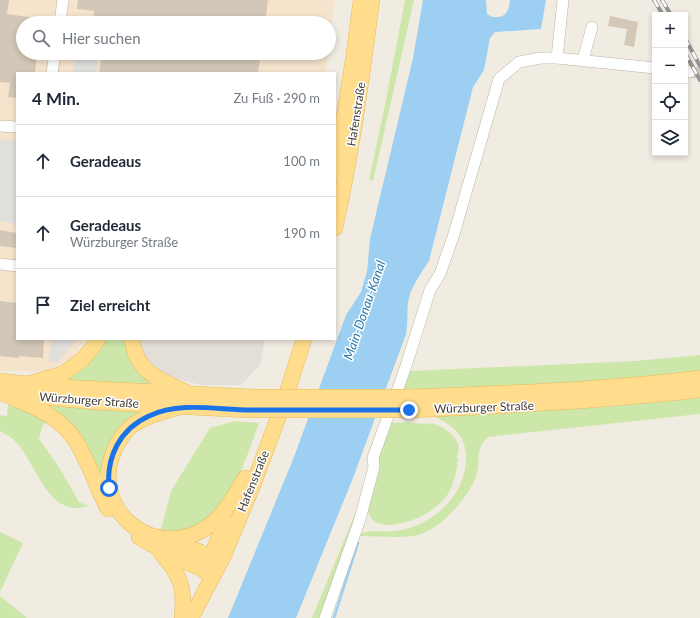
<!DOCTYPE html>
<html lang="de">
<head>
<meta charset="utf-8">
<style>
	:root { --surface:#fff; --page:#f2f2f3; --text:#1f2937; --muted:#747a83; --line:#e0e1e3 }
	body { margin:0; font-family:Lato,sans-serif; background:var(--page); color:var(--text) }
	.controls { position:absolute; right:12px; top:12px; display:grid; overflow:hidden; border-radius:0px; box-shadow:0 2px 6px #0003 }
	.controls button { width:36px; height:36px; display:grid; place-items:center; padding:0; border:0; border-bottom:1px solid var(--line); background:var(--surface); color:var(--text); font:20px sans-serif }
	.stop { position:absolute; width:12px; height:12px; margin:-9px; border:3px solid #1a73e8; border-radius:50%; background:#fff }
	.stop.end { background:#1a73e8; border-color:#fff; box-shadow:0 1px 4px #0008 }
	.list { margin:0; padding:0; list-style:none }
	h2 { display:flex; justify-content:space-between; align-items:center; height:52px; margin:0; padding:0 16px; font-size:17px }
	h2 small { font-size:13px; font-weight:400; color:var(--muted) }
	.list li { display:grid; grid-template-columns:26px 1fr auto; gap:12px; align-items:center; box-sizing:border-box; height:72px; padding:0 16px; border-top:1px solid var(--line) }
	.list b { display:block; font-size:15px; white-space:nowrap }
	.list p { margin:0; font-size:13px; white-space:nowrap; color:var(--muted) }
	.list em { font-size:13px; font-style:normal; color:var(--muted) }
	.icon { flex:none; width:22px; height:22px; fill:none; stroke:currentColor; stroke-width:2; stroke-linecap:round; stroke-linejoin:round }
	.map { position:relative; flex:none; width:700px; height:618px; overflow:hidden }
	.search { position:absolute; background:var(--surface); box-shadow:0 2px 6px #0003; left:16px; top:16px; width:320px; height:44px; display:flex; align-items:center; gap:10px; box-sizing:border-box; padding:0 14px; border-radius:22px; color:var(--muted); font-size:15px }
	.panel { position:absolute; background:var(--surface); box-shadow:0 2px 6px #0003; left:16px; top:72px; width:320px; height:268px; border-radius:0px }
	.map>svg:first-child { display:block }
</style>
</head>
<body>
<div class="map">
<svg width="700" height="618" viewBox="0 0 700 618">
	<rect width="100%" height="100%" fill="#f1ece2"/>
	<polygon fill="#f5e3cc" points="0,0 335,0 329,46 329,23 23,23 23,53 328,53 325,73 17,73 17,339 85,339 75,355 46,371 0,371"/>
	<polygon fill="#e3ded7" points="140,339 265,339 260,365 241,385 201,385 169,377 148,365 139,345"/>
	<g fill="#cce7a9">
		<polygon points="405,0 414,0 373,181 369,180 384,110"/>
		<polygon points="102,339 128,339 141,372 149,382 150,385 67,381 67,378"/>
		<polygon points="700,355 700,371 613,380 486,389 402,391 410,371 635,361"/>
		<path d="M 700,398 L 700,414 L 488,437 C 473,452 482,459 476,476 C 468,499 438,532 414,536 C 397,538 378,536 361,536 L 360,534 C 371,529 384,533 396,531 C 434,525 467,495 466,455 C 465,434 450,423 432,416 L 605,407 Z"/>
		<polygon points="52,404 141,410 142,413 103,473 100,475 47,407"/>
		<path d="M 8,405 L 18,407 L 47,420 L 42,427 L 39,439 L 57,464 L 79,502 L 86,505 L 91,505 C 47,522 37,461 13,439 C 10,436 4,434 0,431 L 0,415 L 7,416 Z"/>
		<path d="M 235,421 L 259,423 C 247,455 236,495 209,518 C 201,525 191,528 181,532 L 179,529 L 173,534 L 160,533 L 171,491 L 210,428 Z"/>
		<path d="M 409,422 L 421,424 L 428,423 L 430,425 L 431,423 C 443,425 467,442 456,457 L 458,458 C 457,470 454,484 448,494 C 437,512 402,529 381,524 C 379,523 377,523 375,522 C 372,520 370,515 368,512 C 373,483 378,451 389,423 Z"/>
		<polygon points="362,497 321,618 312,618"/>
		<polygon points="0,532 23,543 0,592"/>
		<polygon points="0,596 27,618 0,618"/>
	</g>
	<g fill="#e1dfdb">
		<polygon points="76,53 99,53 96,73 73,73"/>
		<polygon points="0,139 17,141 17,224 0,221"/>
		<polygon points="51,339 77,339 58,362 49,361"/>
	</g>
	<path fill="#9ccff1" d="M 423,0 L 486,0 L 487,14 C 490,16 491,17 495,17 C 507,18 509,9 510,0 L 546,0 L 541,29 L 495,32 L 490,38 L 484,70 L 473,87 L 429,261 C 421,273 410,288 408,303 C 407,313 408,323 406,334 L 353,478 L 296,618 L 228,618 L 294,457 L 346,315 L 361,292 L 365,278 L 367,272 L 370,239 L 413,58 Z"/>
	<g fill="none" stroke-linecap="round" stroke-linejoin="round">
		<polyline stroke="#9ccff1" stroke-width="2.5" points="334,618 358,543"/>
	</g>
	<g fill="#d3c8b7">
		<polygon points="0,0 9,0 7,14 43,19 42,23 23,23 23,53 37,53 35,73 17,73 17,98 8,97 10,83 0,82"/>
		<polygon points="78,0 268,0 265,23 93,23 94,11 77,9"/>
		<polygon points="610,16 638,22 634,47 624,45 627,29 608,26"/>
		<polygon points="102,53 261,53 258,73 99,73"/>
		<polygon points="0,230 17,233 17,248 0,246"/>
		<polygon points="0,301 17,303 17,339 44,339 43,358 19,356 19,358 0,356"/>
	</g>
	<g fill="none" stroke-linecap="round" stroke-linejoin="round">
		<polyline stroke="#cec9bf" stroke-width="11" stroke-dasharray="11 5.5" stroke-linecap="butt" points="690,72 700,73"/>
		<defs>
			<g id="minor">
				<polyline points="60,23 63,0"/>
				<polyline points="557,58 563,0"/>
				<polyline points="583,60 592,27"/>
				<polyline points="685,71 690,72"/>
				<polyline points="52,73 55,53"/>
				<polyline points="0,126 17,127"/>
				<polyline points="0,264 17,266"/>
				<polyline points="325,618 360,519 374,467 373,458 406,366 430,290 440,274 454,234 499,79 519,62 541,58 557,58 655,68"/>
			</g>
			<g id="major">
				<polyline points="335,172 354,54 361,0"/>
				<path d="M 335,228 C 352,153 362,76 372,0"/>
				<path d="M 132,339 C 136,372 158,379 184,391"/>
				<polyline points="0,381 28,384 62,374 82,360 92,348 98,339"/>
				<polyline points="28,384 79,388 253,397"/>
				<path d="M 0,393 L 4,394 C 30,405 59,415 75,440 C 89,461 96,487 108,509"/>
				<polyline points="17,395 97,402 248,410"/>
				<path d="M 414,397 C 509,393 605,390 700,378"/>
				<path d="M 179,407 C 162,412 146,416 131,426 C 124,432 117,443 114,451 C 89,509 153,562 206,528 C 224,516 234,496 245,478"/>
				<path d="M 409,410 C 507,406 603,401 700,390"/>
				<path d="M 139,537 C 162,551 188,565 214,573"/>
				<polyline points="169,539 200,552 217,564"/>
				<path d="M 161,553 C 181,576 185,587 182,617"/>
				<polyline points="204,571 226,522"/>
				<polyline points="191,618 224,555 253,485 284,402 304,339"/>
			</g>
		</defs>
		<use href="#minor" stroke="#bdb4a5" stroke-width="12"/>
		<use href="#major" stroke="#e5ba5d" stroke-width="16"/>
		<use href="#minor" stroke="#fff" stroke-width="11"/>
		<use href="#major" stroke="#ffdd8d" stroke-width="15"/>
		<defs>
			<g id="rail">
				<polyline points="654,0 663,15"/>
				<polyline points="662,0 671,15"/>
				<polyline points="685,38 700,66"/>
				<polyline points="685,53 700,80"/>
			</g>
		</defs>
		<use href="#rail" stroke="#939393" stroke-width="4"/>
		<use href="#rail" stroke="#fff" stroke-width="2.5" stroke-dasharray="8" stroke-linecap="butt"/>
		<defs>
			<g id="major-bridge">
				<polyline points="253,397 414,397"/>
				<polyline points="248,410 409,410"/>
			</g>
		</defs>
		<use href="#major-bridge" stroke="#e5ba5d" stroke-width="16" stroke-linecap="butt"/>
		<use href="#major-bridge" stroke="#ffdd8d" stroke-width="15"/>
	</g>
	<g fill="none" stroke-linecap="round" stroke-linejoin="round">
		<path stroke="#1a73e8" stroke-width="5" d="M 109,488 C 106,457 120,429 149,416 C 181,401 217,410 251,410 C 304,410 356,410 409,410"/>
	</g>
	<g text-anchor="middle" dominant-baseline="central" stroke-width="3" stroke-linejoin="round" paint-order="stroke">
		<g font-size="12" fill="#433c33" stroke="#fff">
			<text transform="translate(356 114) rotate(-81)">Hafenstraße</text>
			<text transform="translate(89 400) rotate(4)">Würzburger Straße</text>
			<text transform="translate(484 407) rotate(-2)">Würzburger Straße</text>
			<text transform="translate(253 481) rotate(-68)">Hafenstraße</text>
		</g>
		<g font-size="13" font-style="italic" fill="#2b7aaf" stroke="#fff">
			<text transform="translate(364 310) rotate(-71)">Main-Donau-Kanal</text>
		</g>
	</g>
</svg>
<div class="controls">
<button>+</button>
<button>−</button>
<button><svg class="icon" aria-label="locate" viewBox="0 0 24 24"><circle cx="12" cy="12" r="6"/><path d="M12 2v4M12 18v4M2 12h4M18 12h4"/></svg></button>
<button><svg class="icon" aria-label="layers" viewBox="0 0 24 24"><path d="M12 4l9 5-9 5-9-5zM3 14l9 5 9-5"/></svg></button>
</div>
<div class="stop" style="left:109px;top:488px"></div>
<div class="stop end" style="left:409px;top:410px"></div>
<div class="search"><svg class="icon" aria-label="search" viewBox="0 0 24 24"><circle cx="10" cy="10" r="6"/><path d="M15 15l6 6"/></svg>Hier suchen</div>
<section class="panel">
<h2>4 Min.<small>Zu Fuß · 290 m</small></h2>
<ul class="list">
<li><svg class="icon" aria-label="ahead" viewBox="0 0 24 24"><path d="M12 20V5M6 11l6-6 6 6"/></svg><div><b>Geradeaus</b></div><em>100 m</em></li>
<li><svg class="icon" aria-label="ahead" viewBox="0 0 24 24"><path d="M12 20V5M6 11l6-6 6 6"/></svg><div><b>Geradeaus</b><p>Würzburger Straße</p></div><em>190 m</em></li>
<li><svg class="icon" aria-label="arrive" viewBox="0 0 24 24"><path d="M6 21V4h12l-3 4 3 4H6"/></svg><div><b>Ziel erreicht</b></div></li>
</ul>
</section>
</div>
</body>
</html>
